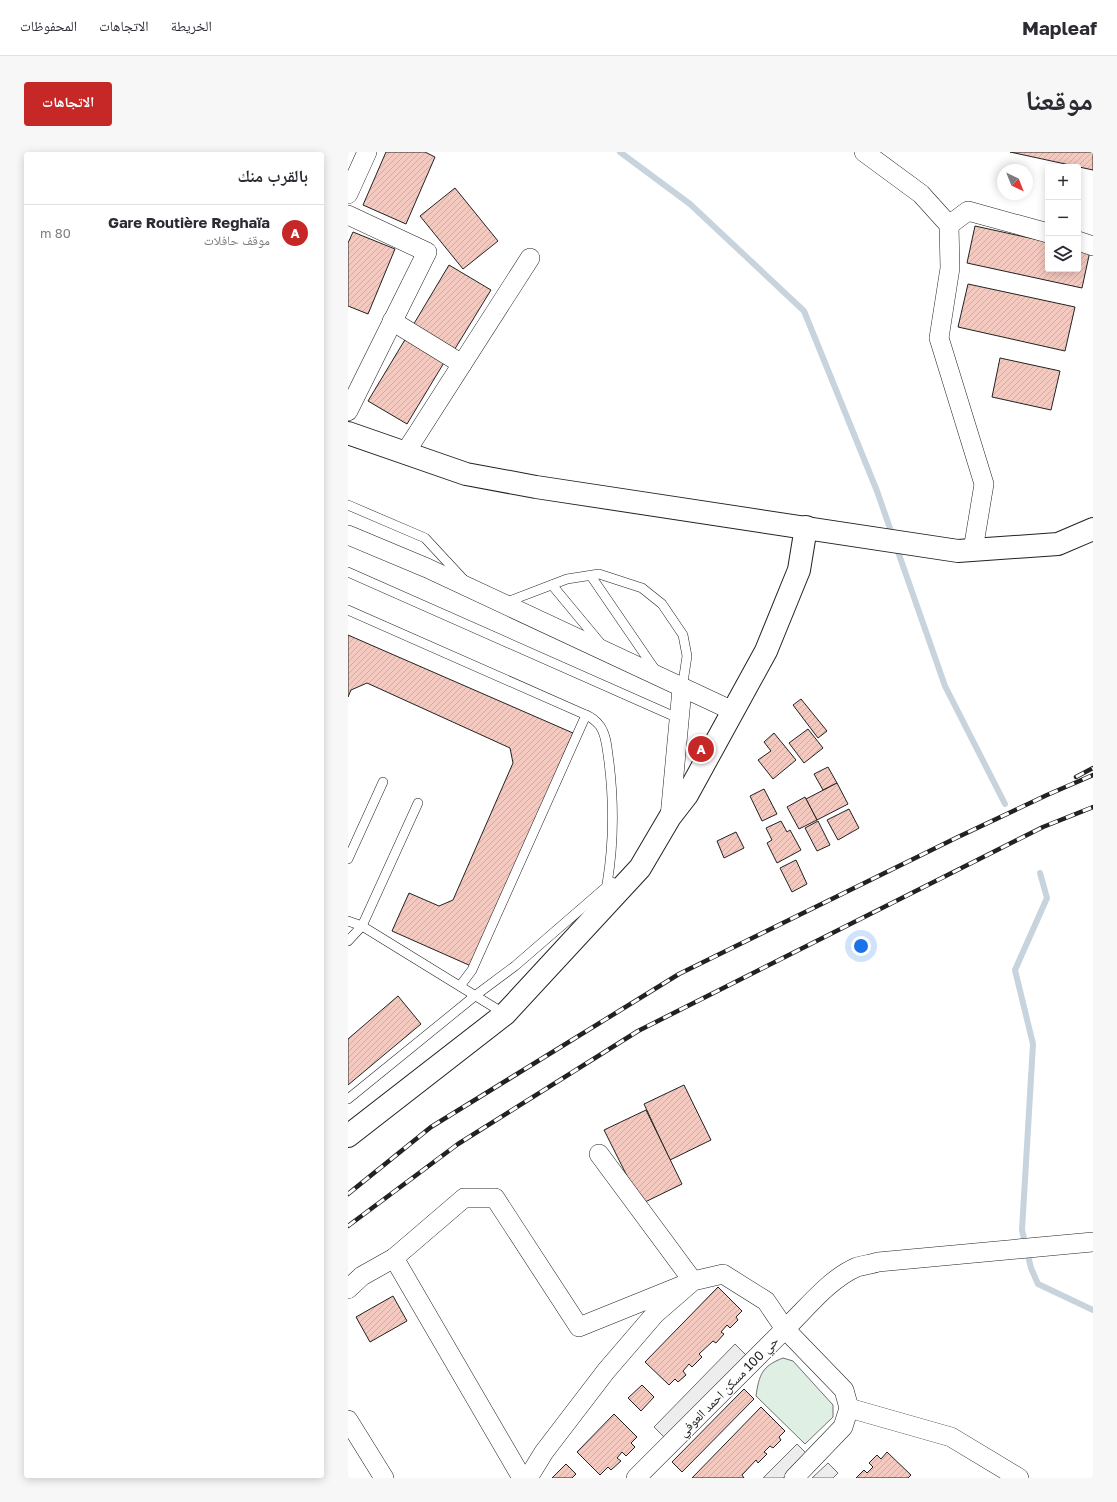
<!DOCTYPE html>
<html lang="ar">
<head>
<meta charset="utf-8">
<style>
	:root { --surface:#fff; --page:#f7f7f7; --text:#2b2b33; --muted:#7c7c81; --line:#e1e1e2; --accent:#c62828 }
	body { margin:0; font-family:"Golos Text","Noto Naskh Arabic",sans-serif; background:var(--page); color:var(--text); direction:rtl }
	.controls { position:absolute; right:12px; top:12px; display:grid; overflow:hidden; border-radius:4px; box-shadow:0 2px 10px #0003 }
	.controls button { width:36px; height:36px; display:grid; place-items:center; padding:0; border:0; border-bottom:1px solid var(--line); background:var(--surface); color:var(--text); font:20px sans-serif }
	.compass { position:absolute; left:649px; top:12px; width:36px; height:36px; border-radius:50%; background:var(--surface); box-shadow:0 2px 10px #0003; rotate:137deg }
	.you { position:absolute; left:513px; top:794px; width:14px; height:14px; margin:-10px; border:3px solid #fff; border-radius:50%; background:#1a73e8; box-shadow:0 0 0 6px #1a73e833 }
	.badge { display:grid; place-items:center; width:26px; height:26px; border-radius:50%; background:var(--accent); color:#fff; font-size:13px; font-weight:700 }
	.pin { position:absolute; translate:-50% -50%; border:2px solid #fff; box-shadow:0 1px 4px #0006 }
	.list { margin:0; padding:0; list-style:none }
	h2 { display:flex; justify-content:space-between; align-items:center; height:52px; margin:0; padding:0 16px; font-size:17px }
	h2 small { font-size:13px; font-weight:400; color:var(--muted) }
	.list li { display:grid; grid-template-columns:26px 1fr auto; gap:12px; align-items:center; box-sizing:border-box; height:56px; padding:0 16px; border-top:1px solid var(--line) }
	.list b { display:block; font-size:15px; white-space:nowrap }
	.list p { margin:0; font-size:13px; white-space:nowrap; color:var(--muted) }
	.list em { font-size:13px; font-style:normal; color:var(--muted) }
	.icon { flex:none; width:22px; height:22px; fill:none; stroke:currentColor; stroke-width:2; stroke-linecap:round; stroke-linejoin:round }
	.map { position:relative; flex:none; width:745px; height:1326px; overflow:hidden; direction:ltr; border-radius:4px }
	header { display:flex; align-items:center; gap:24px; box-sizing:border-box; height:56px; padding:0 20px; background:var(--surface); border-bottom:1px solid var(--line) }
	header strong { font-size:19px }
	nav { display:flex; gap:22px; margin-inline-start:auto; font-size:14px }
	.intro { display:flex; align-items:center; justify-content:space-between; box-sizing:border-box; height:96px; padding:0 24px }
	h1 { margin:0; font-size:28px }
	.button { padding:10px 18px; border-radius:4px; background:var(--accent); color:#fff; font-size:14px; font-weight:700 }
	main { display:flex; gap:24px; padding:0 24px }
	aside { flex:1; background:var(--surface); border-radius:4px; box-shadow:0 2px 10px #0003 }
	.map>svg:first-child { display:block }
</style>
</head>
<body>
<header>
<strong>Mapleaf</strong>
<nav><a>الخريطة</a><a>الاتجاهات</a><a>المحفوظات</a></nav>
</header>
<div class="intro"><h1>موقعنا</h1><a class="button">الاتجاهات</a></div>
<main>
<div class="map">
<svg width="745" height="1326" viewBox="0 0 745 1326">
	<defs>
		<pattern id="building-hatch" width="6" height="6" patternUnits="userSpaceOnUse"><rect width="6" height="6" fill="#f3c9c0"/><path d="M-1 1l2-2M0 6l6-6M5 7l2-2" fill="none" stroke="#d0aca5"/></pattern>
	</defs>
	<rect width="100%" height="100%" fill="#fff"/>
	<path fill="#e0efe3" stroke="#6f6f6f" d="M 435,1206 L 445,1209 L 485,1253 L 485,1265 L 457,1292 L 408,1244 C 411,1223 414,1214 435,1206 Z"/>
	<g fill="#ededed" stroke="#6f6f6f">
		<polygon points="387,1192 398,1203 317,1286 306,1275"/>
		<polygon points="449,1292 459,1302 435,1326 415,1326"/>
		<polygon points="480,1311 490,1321 485,1326 464,1326"/>
	</g>
	<g fill="none" stroke-linecap="round" stroke-linejoin="round">
		<g stroke="#c7d3dd" stroke-width="6">
			<polyline points="272,0 342,52 456,159 529,339 545,385"/>
			<polyline points="548,394 597,534 657,652"/>
			<polyline points="692,721 699,746 667,818 685,892 674,1078 683,1116 690,1132 745,1158"/>
		</g>
	</g>
	<g fill="url(#building-hatch)" stroke="#222">
		<polygon points="38,0 77,0 87,5 58,72 15,53"/>
		<polygon points="662,0 745,0 745,18"/>
		<polygon points="107,36 150,89 115,117 72,64"/>
		<polygon points="627,74 700,90 700,117 730,117 730,97 742,99 734,136 619,111"/>
		<polygon points="5,80 47,97 20,162 0,154 0,91"/>
		<polygon points="101,113 143,138 105,200 64,175"/>
		<polygon points="620,132 727,155 717,199 610,175"/>
		<polygon points="58,186 97,209 59,272 20,249"/>
		<polygon points="652,206 712,219 703,258 644,245"/>
		<polygon points="0,483 225,581 123,814 44,779 61,741 91,754 105,748 165,611 162,596 19,531 3,538 0,545"/>
		<polygon points="453,547 479,579 470,586 445,553"/>
		<polygon points="460,577 475,596 456,611 441,591"/>
		<polygon points="426,581 448,608 425,627 410,608 423,599 416,590"/>
		<polygon points="480,615 489,631 475,638 466,622"/>
		<polygon points="489,631 500,652 469,668 458,647"/>
		<polygon points="416,637 429,662 414,669 402,644"/>
		<polygon points="457,645 469,668 451,677 439,655"/>
		<polygon points="501,657 511,676 490,688 479,668"/>
		<polygon points="433,669 439,680 442,678 453,698 429,711 419,691 424,688 418,676"/>
		<polygon points="470,669 482,693 469,699 457,676"/>
		<polygon points="388,680 396,696 376,706 369,689"/>
		<polygon points="448,708 459,732 444,740 432,716"/>
		<polygon points="50,844 73,872 0,933 0,887"/>
		<polygon points="336,933 363,988 322,1008 296,952"/>
		<polygon points="298,958 334,1032 293,1052 256,978"/>
		<polygon points="370,1135 394,1159 388,1165 390,1168 382,1176 379,1173 373,1180 376,1182 368,1191 365,1189 351,1202 354,1205 344,1215 341,1212 335,1219 338,1223 330,1230 327,1227 321,1233 297,1210"/>
		<polygon points="45,1144 59,1169 22,1190 8,1165"/>
		<polygon points="294,1233 306,1245 293,1259 280,1246"/>
		<polygon points="396,1237 406,1247 334,1320 324,1310"/>
		<polygon points="413,1255 437,1279 431,1285 433,1288 425,1296 422,1294 416,1300 419,1302 410,1311 408,1308 394,1323 396,1326 344,1326"/>
		<polygon points="266,1262 289,1285 283,1291 287,1295 278,1304 274,1300 269,1306 273,1309 263,1318 260,1315 252,1323 229,1300"/>
		<polygon points="539,1300 563,1323 560,1326 508,1326 516,1318 519,1321 525,1315 521,1311 529,1303 533,1307"/>
		<polygon points="218,1312 228,1322 224,1326 204,1326"/>
	</g>
	<g fill="none" stroke-linecap="round" stroke-linejoin="round">
		<defs>
			<g id="service">
				<polyline points="0,353 77,386 116,428"/>
				<polyline points="0,420 332,567"/>
				<polyline points="243,424 308,519"/>
				<polyline points="204,433 253,492"/>
				<polyline points="156,451 219,427 251,422 294,436 314,452 335,483 339,504 334,537"/>
				<path d="M 0,458 L 238,563 C 243,565 248,569 252,574 C 259,584 259,598 261,610 C 266,651 266,691 259,732"/>
				<polyline points="0,707 35,630"/>
				<polyline points="0,769 14,774 157,862"/>
				<polyline points="0,789 14,774 70,651"/>
				<polyline points="112,834 124,818 238,563"/>
				<polyline points="0,947 128,843 167,814 264,730"/>
			</g>
			<g id="minor">
				<polyline points="516,0 573,42 601,73 602,116 591,186 636,332 625,398"/>
				<polyline points="0,42 19,0"/>
				<polyline points="0,63 79,100 0,259"/>
				<polyline points="601,73 620,59 700,81"/>
				<polyline points="730,89 745,94"/>
				<polyline points="44,169 114,212"/>
				<polyline points="57,301 182,106"/>
				<polyline points="0,383 79,416 385,559"/>
				<polyline points="322,665 334,537"/>
				<polyline points="46,1106 174,1326"/>
				<polyline points="0,1137 14,1124 46,1106 116,1046 147,1046 231,1175 345,1129 251,1002"/>
				<polyline points="501,1256 603,1285 671,1326"/>
				<polyline points="0,1268 36,1326"/>
				<path d="M 180,1326 L 196,1300 L 258,1219 L 307,1162 L 345,1129 L 375,1122 L 418,1149 L 437,1177 C 459,1156 481,1127 509,1115 C 516,1113 524,1112 530,1110 L 745,1090"/>
				<polyline points="288,1326 437,1177 496,1238 501,1256 495,1275 446,1326"/>
			</g>
			<g id="secondary">
				<polyline points="0,281 118,322 188,335 610,399 710,392 745,377"/>
				<polyline points="0,984 157,862 292,716 322,665 339,643 418,499 451,418 458,375"/>
			</g>
		</defs>
		<use href="#service" stroke="#222" stroke-width="10"/>
		<use href="#minor" stroke="#222" stroke-width="20"/>
		<use href="#secondary" stroke="#222" stroke-width="24"/>
		<use href="#service" stroke="#fff" stroke-width="9"/>
		<use href="#minor" stroke="#fff" stroke-width="19"/>
		<use href="#secondary" stroke="#fff" stroke-width="22"/>
		<defs>
			<g id="rail">
				<polyline points="728,625 745,616"/>
				<polyline points="0,1042 83,975 331,822 610,685 699,643 745,623"/>
				<polyline points="0,1074 110,992 290,879 695,675 745,655"/>
			</g>
		</defs>
		<use href="#rail" stroke="#222" stroke-width="4.5"/>
		<use href="#rail" stroke="#fff" stroke-width="3" stroke-dasharray="9" stroke-linecap="butt"/>
	</g>
	<g text-anchor="middle" dominant-baseline="central" stroke-width="3" stroke-linejoin="round" paint-order="stroke">
		<g font-size="13" fill="#222" stroke="#fff">
			<text transform="translate(380 1234) rotate(-45)">حي 100 مسكن احمد العوفي</text>
		</g>
	</g>
</svg>
<div class="controls">
<button>+</button>
<button>−</button>
<button><svg class="icon" aria-label="layers" viewBox="0 0 24 24"><path d="M12 4l9 5-9 5-9-5zM3 14l9 5 9-5"/></svg></button>
</div>
<svg class="compass" viewBox="-18 -18 36 36"><path d="M0-13l5 13h-10z" fill="#e53935"/><path d="M0 13l5-13h-10z" fill="#7c7c81"/></svg>
<div class="you"></div>
<div class="pin badge" style="left:353px;top:597px">A</div>
</div>
<aside>
<h2>بالقرب منك<small></small></h2>
<ul class="list">
<li><span class="badge">A</span><div><b>Gare Routière Reghaïa</b><p>موقف حافلات</p></div><em>80 m</em></li>
</ul>
</aside>
</main>
</body>
</html>
